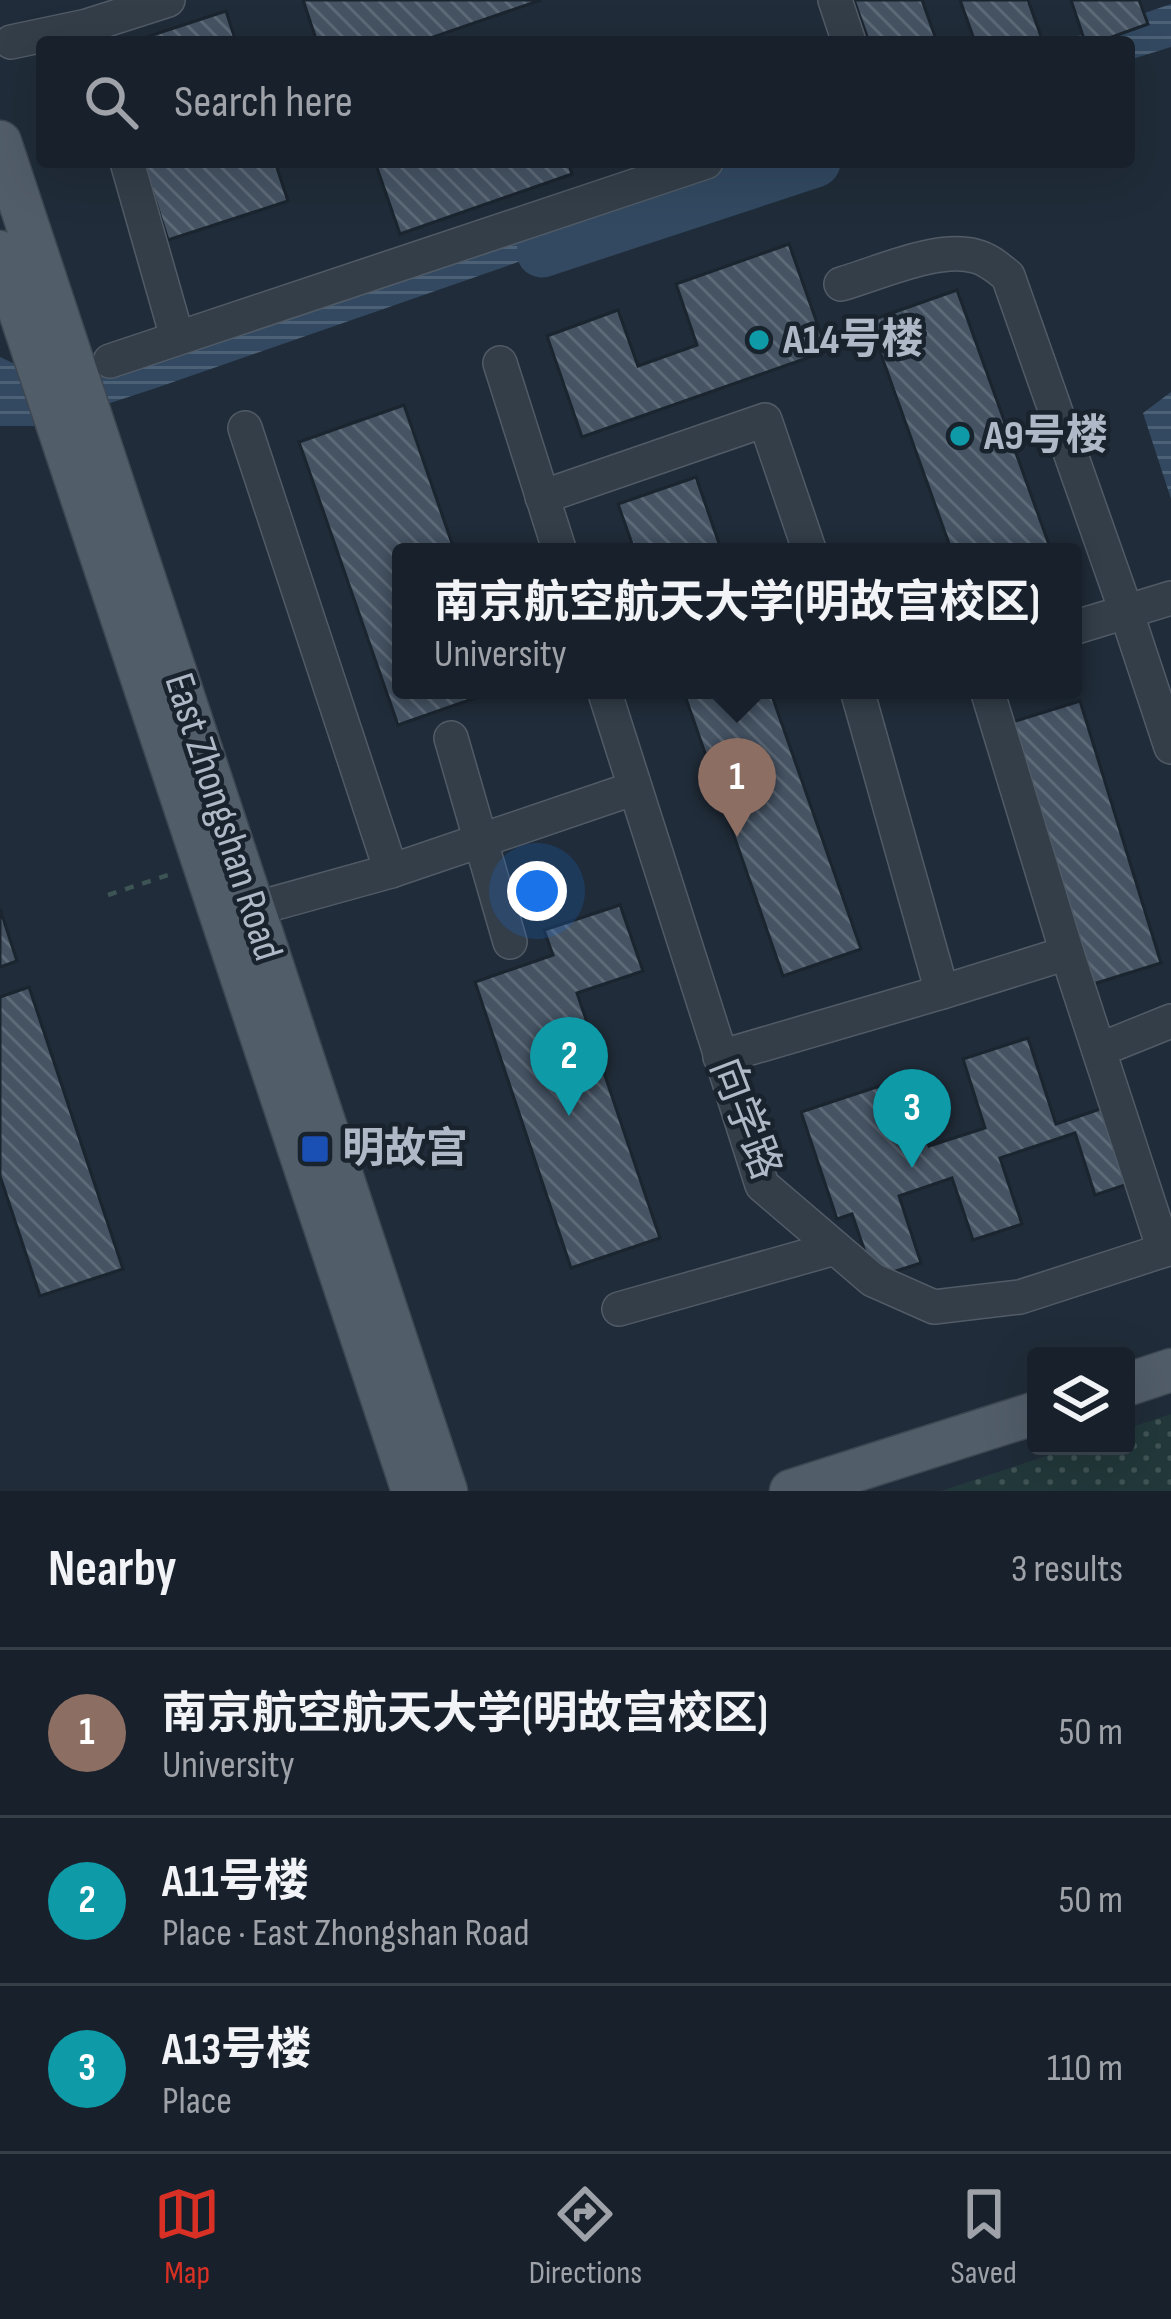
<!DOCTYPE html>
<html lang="en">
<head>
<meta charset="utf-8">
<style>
	:root { --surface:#18212b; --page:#252e37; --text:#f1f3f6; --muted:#9fa3a9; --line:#363e47; --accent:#d93025 }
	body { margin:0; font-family:"Sofia Sans Condensed","Noto Sans SC",sans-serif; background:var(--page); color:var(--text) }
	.controls { position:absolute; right:36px; bottom:36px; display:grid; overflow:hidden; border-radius:12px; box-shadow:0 12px 48px #0002 }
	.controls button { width:108px; height:108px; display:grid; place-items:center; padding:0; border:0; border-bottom:3px solid var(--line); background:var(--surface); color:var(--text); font:60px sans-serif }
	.you { position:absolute; left:537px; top:891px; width:42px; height:42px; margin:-30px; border:9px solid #fff; border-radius:50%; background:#1a73e8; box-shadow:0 0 0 18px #1a73e833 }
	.badge { display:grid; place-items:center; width:78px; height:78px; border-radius:50%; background:var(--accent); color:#fff; font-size:39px; font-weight:700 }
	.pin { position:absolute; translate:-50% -99px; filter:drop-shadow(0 3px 6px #0008) }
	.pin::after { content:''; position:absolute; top:63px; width:42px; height:36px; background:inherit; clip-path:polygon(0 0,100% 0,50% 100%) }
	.popup { position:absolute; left:392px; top:543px; width:690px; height:156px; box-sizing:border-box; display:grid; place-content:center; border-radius:12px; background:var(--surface); filter:drop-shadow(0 3px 9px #0005); font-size:39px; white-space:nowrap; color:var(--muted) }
	.popup b { font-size:45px; color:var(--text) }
	.popup::after { content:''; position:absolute; left:50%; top:100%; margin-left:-24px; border:24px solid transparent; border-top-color:var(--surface) }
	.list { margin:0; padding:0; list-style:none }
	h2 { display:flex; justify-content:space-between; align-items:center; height:156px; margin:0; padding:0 48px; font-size:51px }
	h2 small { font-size:39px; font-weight:400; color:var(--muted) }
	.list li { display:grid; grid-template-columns:78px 1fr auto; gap:36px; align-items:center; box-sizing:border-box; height:168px; padding:0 48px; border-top:3px solid var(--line) }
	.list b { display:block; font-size:45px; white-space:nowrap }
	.list p { margin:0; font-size:39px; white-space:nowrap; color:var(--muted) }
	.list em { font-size:39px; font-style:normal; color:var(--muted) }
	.icon { flex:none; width:66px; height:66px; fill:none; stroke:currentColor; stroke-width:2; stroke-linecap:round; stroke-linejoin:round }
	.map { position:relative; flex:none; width:1171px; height:1491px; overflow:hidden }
	.search { position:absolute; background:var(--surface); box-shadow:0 12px 48px #0002; left:36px; right:36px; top:36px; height:132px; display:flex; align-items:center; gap:30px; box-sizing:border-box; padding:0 42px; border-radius:12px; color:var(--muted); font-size:45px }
	.sheet { height:660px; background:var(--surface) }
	nav { display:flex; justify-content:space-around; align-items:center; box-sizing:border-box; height:168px; border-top:3px solid var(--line); background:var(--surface); font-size:33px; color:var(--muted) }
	nav a { display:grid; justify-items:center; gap:6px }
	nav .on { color:var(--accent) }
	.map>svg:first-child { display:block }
</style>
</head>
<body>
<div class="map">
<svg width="1171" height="1491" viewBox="0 0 1171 1491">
	<defs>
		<pattern id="park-dots" width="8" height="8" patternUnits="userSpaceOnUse" patternTransform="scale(3)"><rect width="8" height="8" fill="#22383a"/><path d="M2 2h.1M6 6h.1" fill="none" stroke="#405355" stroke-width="1.8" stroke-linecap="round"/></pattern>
		<pattern id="water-rules" width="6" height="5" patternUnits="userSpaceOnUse" patternTransform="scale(3)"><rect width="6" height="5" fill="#324961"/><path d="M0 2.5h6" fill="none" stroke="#4d6176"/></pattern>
		<pattern id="building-back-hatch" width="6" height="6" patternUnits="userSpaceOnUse" patternTransform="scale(3)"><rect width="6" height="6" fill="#455363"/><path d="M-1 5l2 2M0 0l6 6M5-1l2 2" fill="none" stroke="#5d6a78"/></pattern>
	</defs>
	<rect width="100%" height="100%" fill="#202c39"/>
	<polygon fill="url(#park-dots)" points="1171,1414 1171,1491 941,1491 1076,1446 1126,1446 1126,1429"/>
	<g fill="url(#water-rules)">
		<polygon points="1171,4 1171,47 1129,60 1129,42 1060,42"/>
		<polygon points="701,162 806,162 156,388 40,426 0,426 0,357 32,372 56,377"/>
		<polygon points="1171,392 1171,499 1143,413"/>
	</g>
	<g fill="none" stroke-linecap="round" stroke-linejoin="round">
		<polyline stroke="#324961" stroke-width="51" points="542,252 815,162"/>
	</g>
	<g fill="url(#building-back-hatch)" stroke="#1b252f" stroke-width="3">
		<polygon points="303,0 541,0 419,42 317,42"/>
		<polygon points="854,0 922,0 937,42 869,42"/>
		<polygon points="960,0 1028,0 1043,42 975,42"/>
		<polygon points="1071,0 1139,0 1148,24 1098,42 1085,42"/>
		<polygon points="226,11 236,42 131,42"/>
		<polygon points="143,162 275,162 288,201 168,240"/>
		<polygon points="375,162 568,162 572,174 400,234"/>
		<polygon points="789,244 827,351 582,437 547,336 618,310 638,366 697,345 676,284"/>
		<polygon points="957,290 1051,550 1046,552 952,552 869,321"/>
		<polygon points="404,405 455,552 401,552 401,690 498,690 398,725 299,442"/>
		<polygon points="696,477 722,552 635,552 618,504"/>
		<polygon points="683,690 770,690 861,949 783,976"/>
		<polygon points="1080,701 1161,963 1090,985 1009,723"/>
		<polygon points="620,905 643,971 577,993 660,1238 571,1268 475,982 553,955 544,930"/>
		<polygon points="0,909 17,961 0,967"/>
		<polygon points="29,987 123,1269 40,1296 0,1176 0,997"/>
		<polygon points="1028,1038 1056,1124 1106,1107 1131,1183 1095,1195 1075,1133 1000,1158 1022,1224 973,1240 952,1178 899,1196 921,1263 874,1278 852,1214 837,1219 801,1112 907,1077 929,1146 985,1128 963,1059"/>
	</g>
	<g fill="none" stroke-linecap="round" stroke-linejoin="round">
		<defs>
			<g id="minor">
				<polyline points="835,0 849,42"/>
				<polyline points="11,42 87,26 168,0"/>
				<polyline points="127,162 177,337"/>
				<path d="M 841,284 C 879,273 937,246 975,256 C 988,259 998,268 1008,276 L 1126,611 L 1171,747"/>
				<polyline points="110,361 706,162"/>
				<polyline points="500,363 560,552"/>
				<polyline points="245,428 391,871"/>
				<polyline points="542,497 765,420 810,552"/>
				<polyline points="1073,628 1171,598"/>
				<polyline points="604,690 762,1185 873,1280 934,1307 1020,1297 1171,1248"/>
				<polyline points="987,690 1067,953 1164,1250"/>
				<polyline points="451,738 510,942"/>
				<polyline points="254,909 391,871 635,788"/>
				<polyline points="942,992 1067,953"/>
				<polyline points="1099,1050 1171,1021"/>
				<polyline points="720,1057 942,992 857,690"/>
				<polyline points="619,1309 835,1248"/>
			</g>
			<g id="major">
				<polyline points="0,142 446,1491"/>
				<polyline points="0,252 413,1491"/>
				<polyline points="1126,1385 1171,1370"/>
				<polyline points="791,1491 1036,1413"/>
			</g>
		</defs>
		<use href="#minor" stroke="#515b67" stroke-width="36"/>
		<use href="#major" stroke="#3d4752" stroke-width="45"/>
		<polyline stroke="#3c5454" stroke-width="4.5" stroke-dasharray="9 9" stroke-linecap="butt" points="108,895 171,874"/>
		<use href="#minor" stroke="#333e49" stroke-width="33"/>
		<use href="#major" stroke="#515d69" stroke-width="42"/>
	</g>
	<g fill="#0f9aa8" stroke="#19232d" stroke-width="4.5">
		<circle cx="759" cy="340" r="12"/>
		<circle cx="960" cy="436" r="12"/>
	</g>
	<rect fill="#1a4fb4" stroke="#19232d" stroke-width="4.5" x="300" y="1134" width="30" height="30" rx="6"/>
	<g text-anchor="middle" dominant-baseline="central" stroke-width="9" stroke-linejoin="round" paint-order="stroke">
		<g font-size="42" font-weight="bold" fill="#aeb8c6" stroke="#19232d" text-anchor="start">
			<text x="783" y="340">A14号楼</text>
			<text x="984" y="436">A9号楼</text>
			<text x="342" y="1149">明故宫</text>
		</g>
		<g font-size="42" fill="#aeb8c6" stroke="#19232d">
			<text transform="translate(223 817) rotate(72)">East Zhongshan Road</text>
			<text transform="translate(745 1119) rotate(69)">向学路</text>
		</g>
	</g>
</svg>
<div class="controls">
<button><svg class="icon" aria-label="layers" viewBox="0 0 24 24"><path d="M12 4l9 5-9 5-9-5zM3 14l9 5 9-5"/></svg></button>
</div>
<div class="you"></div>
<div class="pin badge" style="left:737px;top:837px;background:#8d6e63">1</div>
<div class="popup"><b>南京航空航天大学(明故宫校区)</b>University</div>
<div class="pin badge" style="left:569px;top:1116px;background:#0f9aa8">2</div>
<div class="pin badge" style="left:912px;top:1168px;background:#0f9aa8">3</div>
<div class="search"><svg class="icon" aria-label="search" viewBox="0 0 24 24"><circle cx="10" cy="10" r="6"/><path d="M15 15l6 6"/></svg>Search here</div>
</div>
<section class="sheet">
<h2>Nearby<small>3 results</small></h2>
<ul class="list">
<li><span class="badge" style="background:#8d6e63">1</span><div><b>南京航空航天大学(明故宫校区)</b><p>University</p></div><em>50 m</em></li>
<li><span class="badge" style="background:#0f9aa8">2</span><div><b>A11号楼</b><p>Place · East Zhongshan Road</p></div><em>50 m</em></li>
<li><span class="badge" style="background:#0f9aa8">3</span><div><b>A13号楼</b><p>Place</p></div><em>110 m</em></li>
</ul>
</section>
<nav>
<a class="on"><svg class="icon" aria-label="map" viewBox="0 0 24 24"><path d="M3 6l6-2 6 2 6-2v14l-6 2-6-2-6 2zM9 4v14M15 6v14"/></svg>Map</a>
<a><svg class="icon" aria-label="directions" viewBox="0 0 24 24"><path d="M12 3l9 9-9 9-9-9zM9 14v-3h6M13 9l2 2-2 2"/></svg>Directions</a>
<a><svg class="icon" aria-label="saved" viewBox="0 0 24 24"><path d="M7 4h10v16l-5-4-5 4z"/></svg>Saved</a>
</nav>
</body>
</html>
